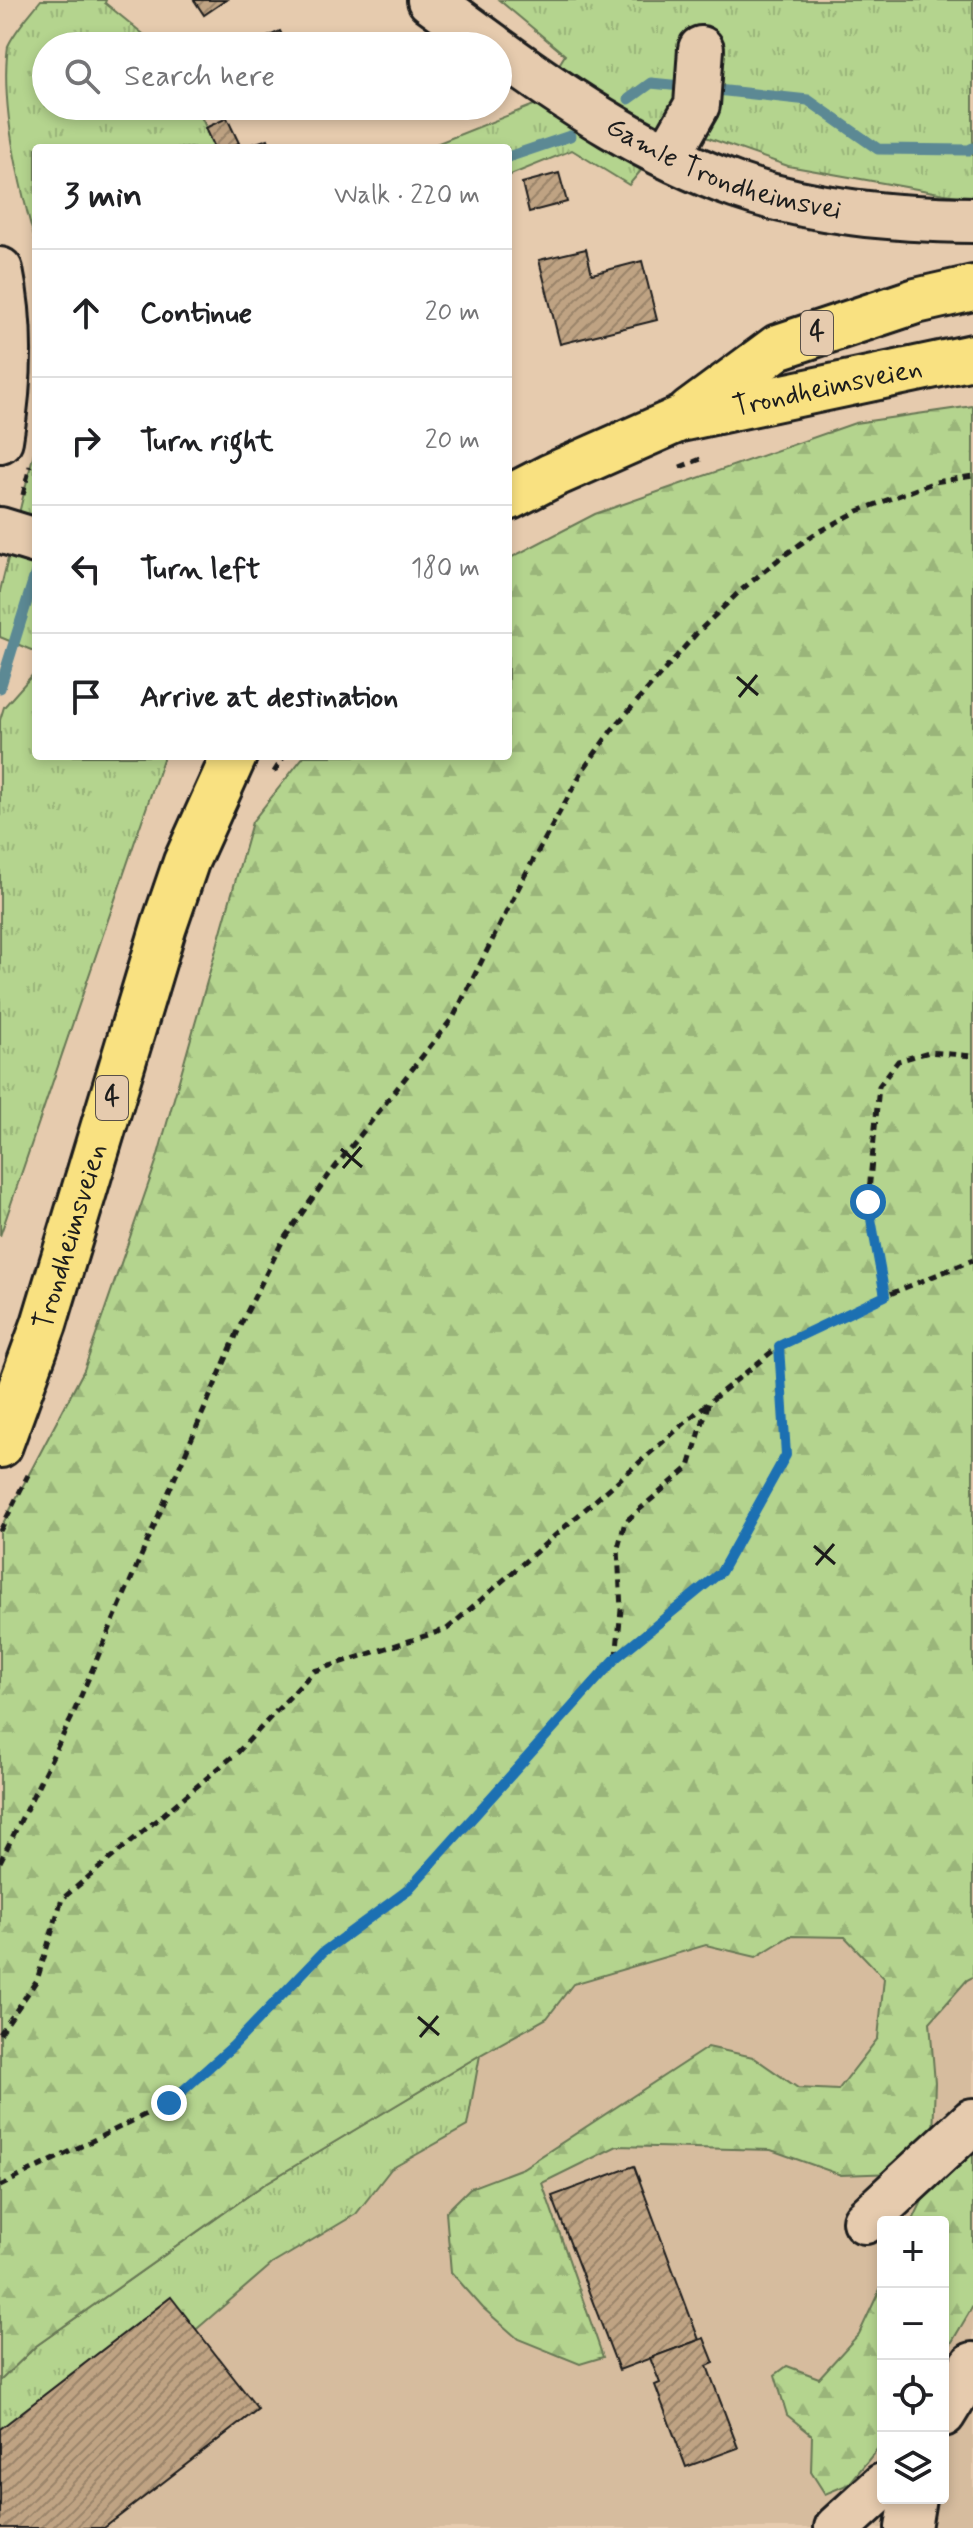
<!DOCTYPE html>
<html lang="en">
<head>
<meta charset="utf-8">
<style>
	:root { --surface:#fff; --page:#f2f2f2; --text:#202124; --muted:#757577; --line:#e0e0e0 }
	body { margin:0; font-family:Mynerve,sans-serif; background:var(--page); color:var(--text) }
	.controls { position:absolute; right:24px; bottom:24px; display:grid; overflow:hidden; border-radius:8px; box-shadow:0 4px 12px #0003 }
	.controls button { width:72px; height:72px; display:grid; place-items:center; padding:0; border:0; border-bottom:2px solid var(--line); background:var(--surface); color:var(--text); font:40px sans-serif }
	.stop { position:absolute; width:24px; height:24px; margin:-18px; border:6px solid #1f6fb2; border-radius:50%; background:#fff }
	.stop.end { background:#1f6fb2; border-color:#fff; box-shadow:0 2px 8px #0008 }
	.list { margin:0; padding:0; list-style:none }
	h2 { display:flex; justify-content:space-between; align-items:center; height:104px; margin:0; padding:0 32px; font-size:34px }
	h2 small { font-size:26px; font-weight:400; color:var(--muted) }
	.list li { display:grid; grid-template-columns:52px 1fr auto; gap:24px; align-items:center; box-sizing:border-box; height:128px; padding:0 32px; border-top:2px solid var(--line) }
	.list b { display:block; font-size:30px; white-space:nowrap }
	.list em { font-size:26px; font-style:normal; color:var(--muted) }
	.icon { flex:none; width:44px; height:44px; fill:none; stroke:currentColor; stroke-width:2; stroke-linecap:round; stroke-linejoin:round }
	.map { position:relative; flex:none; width:973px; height:2528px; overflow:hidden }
	.search { position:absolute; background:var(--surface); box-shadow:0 4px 12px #0003; left:32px; top:32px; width:480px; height:88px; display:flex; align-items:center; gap:20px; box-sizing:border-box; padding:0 28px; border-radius:44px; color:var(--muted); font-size:30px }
	.panel { position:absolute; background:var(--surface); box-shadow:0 4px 12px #0003; left:32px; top:144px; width:480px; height:616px; border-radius:8px }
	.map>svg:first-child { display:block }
</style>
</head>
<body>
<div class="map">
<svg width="973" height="2528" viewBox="0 0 973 2528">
	<defs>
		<pattern id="grass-tufts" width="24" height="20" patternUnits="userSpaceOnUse" patternTransform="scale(2)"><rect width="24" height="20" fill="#b4d48e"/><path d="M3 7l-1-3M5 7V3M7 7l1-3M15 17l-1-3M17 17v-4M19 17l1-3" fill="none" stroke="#9ab57a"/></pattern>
		<pattern id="forest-firs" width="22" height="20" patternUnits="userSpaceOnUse" patternTransform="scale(2)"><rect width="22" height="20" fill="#b4d48e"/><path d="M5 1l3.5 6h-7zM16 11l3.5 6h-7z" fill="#9ab57a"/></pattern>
		<pattern id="building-hatch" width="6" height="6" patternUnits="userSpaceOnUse" patternTransform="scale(2)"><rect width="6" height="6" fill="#bfa383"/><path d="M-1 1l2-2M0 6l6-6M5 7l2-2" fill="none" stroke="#9a846a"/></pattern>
	</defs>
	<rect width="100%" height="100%" fill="#e6cbae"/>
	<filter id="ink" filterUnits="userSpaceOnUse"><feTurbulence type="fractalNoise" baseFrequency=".0125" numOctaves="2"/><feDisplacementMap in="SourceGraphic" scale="16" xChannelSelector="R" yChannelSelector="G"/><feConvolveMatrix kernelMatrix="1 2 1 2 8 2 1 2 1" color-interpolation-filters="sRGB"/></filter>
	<g filter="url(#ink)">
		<path fill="#d6bc9e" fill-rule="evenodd" d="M 790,1936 L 845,1937 L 884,1977 L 878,2038 L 838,2090 L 798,2088 L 753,2057 L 523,2168 L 470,2188 L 451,2272 L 483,2308 L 518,2339 L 603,2356 L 541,2183 L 617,2146 L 771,2150 L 841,2175 L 935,2083 L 930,2022 L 968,1980 L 973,1977 L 973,2528 L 0,2528 L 0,2467 L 198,2328 L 272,2264 L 356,2214 L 391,2169 L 467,2126 L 480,2055 L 547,2018 L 573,1984 L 706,1945 L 756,1957 ZM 883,2222 L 943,2222 L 943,2498 L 883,2498 Z"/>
		<g fill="url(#grass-tufts)" stroke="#687855" stroke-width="2">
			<path d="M 41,0 L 106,0 L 105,3 L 158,46 L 46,46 L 46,106 L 196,106 L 216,148 L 36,148 L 36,244 C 19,185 0,105 8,46 C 15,30 30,14 41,0 Z"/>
			<polygon points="499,0 973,0 973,199 788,166 677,127 629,185 572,150 508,176 508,148 426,148 534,105 565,55"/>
			<polygon points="36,444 36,652 0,637 0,591"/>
			<polygon points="36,671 36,756 164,756 0,1236 0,720 4,707"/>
			<polygon points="480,2055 467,2126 391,2169 356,2214 272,2264 198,2328 76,2420 0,2467 0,2381 36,2346 266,2183"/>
		</g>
		<g fill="url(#forest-firs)" stroke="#687855" stroke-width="2">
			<polygon points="973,406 973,1977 967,1980 930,2022 935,2083 933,2135 895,2173 841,2175 771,2150 617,2146 542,2183 603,2357 580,2364 518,2339 483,2308 451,2272 446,2212 470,2188 523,2168 708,2047 753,2057 798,2088 838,2090 878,2038 884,1978 845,1937 790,1936 756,1957 706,1945 573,1984 547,2018 480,2055 266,2183 36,2346 0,2381 0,1529 84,1370 156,1162 252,822 304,756 508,756 508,559 595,514 855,423"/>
			<polygon points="973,2150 973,2306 943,2357 943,2222 912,2222 924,2197"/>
			<polygon points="883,2283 883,2442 849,2484 825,2494 811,2472 812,2435 787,2415 775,2375 787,2366 819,2378 859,2334"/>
		</g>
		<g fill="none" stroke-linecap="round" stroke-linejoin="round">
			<g stroke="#5b8994" stroke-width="11">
				<polyline points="708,89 808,100 878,149 969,150 973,148"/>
				<polyline points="629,99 651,83 691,87"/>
				<polyline points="508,157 570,136"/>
				<polyline points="0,688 36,572"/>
			</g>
		</g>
		<g fill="url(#building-hatch)" stroke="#1c1c1c" stroke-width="2">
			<polygon points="194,0 226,0 204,15"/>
			<polygon points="280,31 287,46 248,46"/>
			<polygon points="227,118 239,143 228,148 214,148 205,128"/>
			<polygon points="268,139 271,148 241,148"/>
			<polygon points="559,173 567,202 529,212 522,183"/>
			<polygon points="586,249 592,274 642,261 657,320 560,344 539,260"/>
			<polygon points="634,2166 699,2340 619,2370 552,2196"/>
			<polygon points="171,2297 258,2409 104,2528 0,2528 0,2429"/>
			<polygon points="704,2338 714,2363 707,2366 738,2448 686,2467 655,2385 660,2383 650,2358"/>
		</g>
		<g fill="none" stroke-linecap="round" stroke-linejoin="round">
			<defs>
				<g id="minor">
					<polyline points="430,0 493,46"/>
					<path id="s1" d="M 498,50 C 572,104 650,155 737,186 C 812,212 894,219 973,220"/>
					<polyline points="668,156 697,105 701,49"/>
					<path d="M 0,270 C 12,327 10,382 0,440"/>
					<polyline points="0,530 36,541"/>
					<polyline points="865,2221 973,2121"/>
					<polyline points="943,2414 973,2365"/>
					<polyline points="837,2528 883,2486"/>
					<polyline points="908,2528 913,2498"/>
				</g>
				<g id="highway">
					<polyline points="690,412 778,347 916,301 973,288"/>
					<path id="s2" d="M 508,498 L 551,476 L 680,419 L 973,357"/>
					<path id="s3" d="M 0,1445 L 44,1324 L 164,926 L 186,862 L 234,756"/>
				</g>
			</defs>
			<use href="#minor" stroke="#1c1c1c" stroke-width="50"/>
			<use href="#highway" stroke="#1c1c1c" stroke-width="50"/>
			<g stroke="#1c1c1c" stroke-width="5" stroke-dasharray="8 6" stroke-linecap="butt">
				<polyline points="680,467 701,459"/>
				<polyline points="23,495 30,466"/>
				<polyline points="274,772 284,756"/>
				<polyline points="885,1296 868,1202 879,1086 898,1061 929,1052 973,1056"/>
				<polyline points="0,1531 28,1475"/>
				<polyline points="616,1658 621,1610 618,1548 625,1522 689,1467 709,1402"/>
				<polyline points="0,1862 71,1719 241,1324 283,1240 329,1175 454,1016 525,875 583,770 611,731 696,634 740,591 779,559 813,535 858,511 935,482 973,476"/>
				<polyline points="0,2034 37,1980 62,1899 238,1752 314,1671 447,1629 709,1402 779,1346 885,1296 973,1260"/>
				<polyline points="0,2186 169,2103 233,2046 323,1952 409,1889 616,1658 721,1572 786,1455 779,1346"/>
			</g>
			<use href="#minor" stroke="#e6cbae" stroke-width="44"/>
			<use href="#highway" stroke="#f9e181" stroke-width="44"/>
		</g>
	</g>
	<g fill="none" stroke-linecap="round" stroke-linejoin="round" filter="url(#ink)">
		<polyline stroke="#1f6fb2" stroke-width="10" points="169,2103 233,2046 323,1952 409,1889 616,1658 721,1572 786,1455 779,1346 885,1296 868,1202"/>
	</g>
	<path fill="none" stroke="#1c1c1c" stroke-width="3" d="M 737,677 L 758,695M 739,697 L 757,675M 341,1149 L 362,1167M 343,1168 L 361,1147M 814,1546 L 835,1564M 816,1565 L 834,1544M 418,2017 L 439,2035M 420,2037 L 438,2016"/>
	<g text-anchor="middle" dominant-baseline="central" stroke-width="7" stroke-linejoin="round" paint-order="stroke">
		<g fill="#e6cbae" stroke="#595048" stroke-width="2">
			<rect x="801" y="311" width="32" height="44" rx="6"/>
			<rect x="96" y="1076" width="32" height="44" rx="6"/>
		</g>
		<g font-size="26" font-weight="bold" fill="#1c1c1c">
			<text x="817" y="333">4</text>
			<text x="112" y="1098">4</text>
		</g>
		<g font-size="28" fill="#1c1c1c" stroke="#e6cbae">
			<text stroke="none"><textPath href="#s1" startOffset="258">Gamle Trondheimsvei</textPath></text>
			<text stroke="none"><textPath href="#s2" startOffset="340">Trondheimsveien</textPath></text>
			<text stroke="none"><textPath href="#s3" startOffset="220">Trondheimsveien</textPath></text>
		</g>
	</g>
</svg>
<div class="controls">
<button>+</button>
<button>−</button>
<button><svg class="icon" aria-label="locate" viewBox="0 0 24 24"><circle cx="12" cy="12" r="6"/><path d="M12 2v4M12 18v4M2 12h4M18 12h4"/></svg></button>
<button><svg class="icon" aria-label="layers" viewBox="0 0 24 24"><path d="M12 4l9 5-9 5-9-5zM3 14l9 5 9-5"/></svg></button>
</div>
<div class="stop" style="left:868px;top:1202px"></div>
<div class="stop end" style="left:169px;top:2103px"></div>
<div class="search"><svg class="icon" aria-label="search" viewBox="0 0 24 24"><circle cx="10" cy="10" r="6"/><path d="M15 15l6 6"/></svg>Search here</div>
<section class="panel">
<h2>3 min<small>Walk · 220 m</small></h2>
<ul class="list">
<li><svg class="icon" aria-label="ahead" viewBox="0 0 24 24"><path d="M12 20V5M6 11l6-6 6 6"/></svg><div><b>Continue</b></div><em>20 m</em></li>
<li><svg class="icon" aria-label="right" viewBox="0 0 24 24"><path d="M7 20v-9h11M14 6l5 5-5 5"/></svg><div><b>Turn right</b></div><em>20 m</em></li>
<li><svg class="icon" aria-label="left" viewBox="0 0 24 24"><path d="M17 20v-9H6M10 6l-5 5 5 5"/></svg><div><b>Turn left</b></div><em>180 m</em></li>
<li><svg class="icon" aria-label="arrive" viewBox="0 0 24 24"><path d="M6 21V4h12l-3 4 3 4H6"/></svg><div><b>Arrive at destination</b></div></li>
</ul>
</section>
</div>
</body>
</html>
